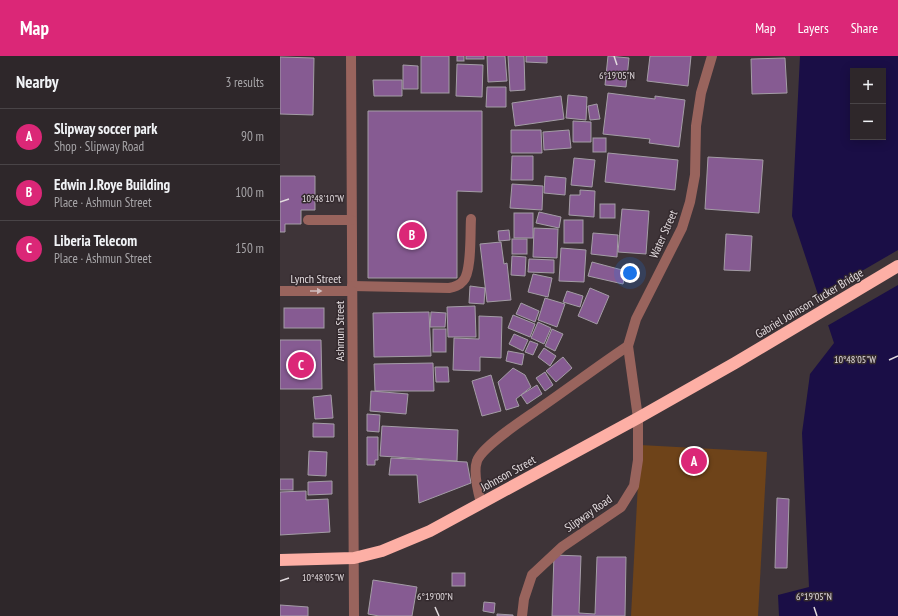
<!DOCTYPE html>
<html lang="en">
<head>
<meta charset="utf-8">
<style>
	:root { --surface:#2e272a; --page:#3a3336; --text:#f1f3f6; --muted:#a7a5a8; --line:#494447; --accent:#db2777 }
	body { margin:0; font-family:"PT Sans Narrow",sans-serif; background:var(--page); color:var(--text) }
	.controls { position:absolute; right:12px; top:12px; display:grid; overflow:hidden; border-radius:0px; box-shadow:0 2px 10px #0003 }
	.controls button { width:36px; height:36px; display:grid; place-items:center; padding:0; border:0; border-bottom:1px solid var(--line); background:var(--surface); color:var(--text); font:20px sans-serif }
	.you { position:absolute; left:350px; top:217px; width:14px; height:14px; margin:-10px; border:3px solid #fff; border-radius:50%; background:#1a73e8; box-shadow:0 0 0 6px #1a73e833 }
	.badge { display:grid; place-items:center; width:26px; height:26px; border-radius:50%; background:var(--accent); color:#fff; font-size:13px; font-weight:700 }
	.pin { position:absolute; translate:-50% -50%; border:2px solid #fff; box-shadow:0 1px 4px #0006 }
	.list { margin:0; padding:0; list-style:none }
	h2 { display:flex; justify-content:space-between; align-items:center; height:52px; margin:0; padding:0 16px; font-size:17px }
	h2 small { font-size:13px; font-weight:400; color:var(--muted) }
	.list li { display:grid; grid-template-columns:26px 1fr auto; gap:12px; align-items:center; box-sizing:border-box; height:56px; padding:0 16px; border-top:1px solid var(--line) }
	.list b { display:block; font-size:15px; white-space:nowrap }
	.list p { margin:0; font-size:13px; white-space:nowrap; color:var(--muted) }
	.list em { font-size:13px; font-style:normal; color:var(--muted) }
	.map { position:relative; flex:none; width:618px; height:560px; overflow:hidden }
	header { display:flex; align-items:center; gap:24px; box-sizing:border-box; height:56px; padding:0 20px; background:var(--accent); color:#fff }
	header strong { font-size:19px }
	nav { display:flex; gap:22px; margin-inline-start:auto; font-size:14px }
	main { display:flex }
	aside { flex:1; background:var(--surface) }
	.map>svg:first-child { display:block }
</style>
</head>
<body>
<header>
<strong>Map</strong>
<nav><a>Map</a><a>Layers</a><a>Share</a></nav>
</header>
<main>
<aside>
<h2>Nearby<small>3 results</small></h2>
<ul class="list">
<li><span class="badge">A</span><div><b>Slipway soccer park</b><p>Shop · Slipway Road</p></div><em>90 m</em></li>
<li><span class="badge">B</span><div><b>Edwin J.Roye Building</b><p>Place · Ashmun Street</p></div><em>100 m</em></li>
<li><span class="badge">C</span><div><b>Liberia Telecom</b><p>Place · Ashmun Street</p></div><em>150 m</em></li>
</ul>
</aside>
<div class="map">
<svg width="618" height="560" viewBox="0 0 618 560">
	<rect width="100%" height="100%" fill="#3e3438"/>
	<polygon fill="#6e4319" points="360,389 487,396 478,560 351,560"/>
	<path fill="#1a0e46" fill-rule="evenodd" d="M 520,0 L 618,0 L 618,560 L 499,560 L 498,539 L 529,531 L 522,377 L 530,318 L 554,287 L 512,160 ZM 573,15 L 603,15 L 603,81 L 573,81 Z"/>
	<polygon fill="#3e3438" points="618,194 618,229 547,270 537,241"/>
	<g fill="#865b92" stroke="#a49da6">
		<rect x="141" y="0" width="28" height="37"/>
		<rect x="177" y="0" width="7" height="5"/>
		<rect x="186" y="0" width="18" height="3"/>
		<polygon points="207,0 225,0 227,25 208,26"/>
		<polygon points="228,0 244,0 245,34 230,35"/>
		<polygon points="246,0 267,0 267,7 246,6"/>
		<polygon points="328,0 349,2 346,31 325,29"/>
		<polygon points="370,0 411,0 408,30 367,25"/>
		<polygon points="0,1 34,2 33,59 0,58"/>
		<polygon points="505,2 507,37 472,38 471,3"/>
		<polygon points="177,8 203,9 202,41 176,40"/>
		<polygon points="123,9 138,10 138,33 123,33"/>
		<polygon points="93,24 122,24 122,40 94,40"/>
		<polygon points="207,31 226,31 226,51 206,51"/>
		<polygon points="328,37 375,43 375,40 405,44 399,91 369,87 370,83 323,78"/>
		<polygon points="288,39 307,41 306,64 286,62"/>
		<polygon points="281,40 284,63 235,70 232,47"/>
		<polygon points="317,48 320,63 310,64 308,50"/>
		<polygon points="88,55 202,55 202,136 177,135 177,222 88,222"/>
		<polygon points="293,65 311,66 311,86 293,86"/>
		<polygon points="231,74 261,74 262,97 231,97"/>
		<polygon points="289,74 291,92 264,94 263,76"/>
		<rect x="313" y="82" width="13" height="14"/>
		<polygon points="328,97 398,104 395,134 325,126"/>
		<polygon points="232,100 253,100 253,124 231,124"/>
		<polygon points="428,101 483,104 479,157 425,153"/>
		<polygon points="294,102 315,104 312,131 291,129"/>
		<polygon points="0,120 35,120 35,154 21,154 21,168 5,168 5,176 0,176"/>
		<polygon points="265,120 286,122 285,139 264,137"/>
		<polygon points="232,128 263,130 262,154 230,152"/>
		<polygon points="300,134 315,135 314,161 289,159 290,139 300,139"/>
		<rect x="320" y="148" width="15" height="14"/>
		<polygon points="342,153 369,155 366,198 338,196"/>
		<polygon points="259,156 281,161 279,172 256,167"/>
		<rect x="234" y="157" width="19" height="25"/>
		<rect x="284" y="164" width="19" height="23"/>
		<polygon points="254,172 278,173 277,202 253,201"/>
		<polygon points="229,174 230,184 219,185 218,175"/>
		<polygon points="313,177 338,179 337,201 311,198"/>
		<polygon points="446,178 472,180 470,215 444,214"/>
		<rect x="232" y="183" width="15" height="15"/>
		<polygon points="221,186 224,208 227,207 231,244 207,246 200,188"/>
		<polygon points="281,192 306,194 304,226 279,225"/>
		<polygon points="232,200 246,201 245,220 231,219"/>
		<polygon points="249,203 274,204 274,217 248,216"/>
		<polygon points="312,206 346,215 343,228 308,220"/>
		<polygon points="253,218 272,222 268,241 248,236"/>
		<polygon points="190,230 205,232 204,248 189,247"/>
		<polygon points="310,232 329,240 317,268 298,260"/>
		<polygon points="287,235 303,240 300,251 283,246"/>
		<polygon points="265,242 285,248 277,271 258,264"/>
		<polygon points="241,247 259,255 255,266 236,258"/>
		<polygon points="195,250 196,281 168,281 167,251"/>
		<rect x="4" y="252" width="40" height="20"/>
		<polygon points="149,256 151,300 94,301 93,257"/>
		<polygon points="151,256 166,257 165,271 150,271"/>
		<polygon points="233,259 255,268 250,281 228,272"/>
		<polygon points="199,260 222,261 221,302 200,301 200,315 173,314 174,282 199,283"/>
		<polygon points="258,266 271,272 264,288 251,282"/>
		<rect x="153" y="273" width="13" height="23"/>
		<polygon points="272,273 283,278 275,295 265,290"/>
		<polygon points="234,278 248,284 243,295 229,288"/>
		<polygon points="0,284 41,284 42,333 0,333"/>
		<polygon points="250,285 258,288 253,299 245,296"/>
		<polygon points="264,292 276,300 270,310 258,301"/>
		<polygon points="228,295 244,298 242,309 226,305"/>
		<polygon points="283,301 292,312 276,326 266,315"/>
		<polygon points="153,307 154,335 95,335 94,308"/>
		<polygon points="155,311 168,311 169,326 156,326"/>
		<polygon points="233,312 245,319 251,331 236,343 239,350 226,354 218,326"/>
		<polygon points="265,316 273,329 265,335 256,322"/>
		<polygon points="211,319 221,355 202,360 192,325"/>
		<polygon points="257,329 262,338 247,348 241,339"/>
		<polygon points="91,335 128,338 126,358 90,355"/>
		<polygon points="51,339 53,362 35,363 33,341"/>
		<polygon points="87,358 100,359 99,376 87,375"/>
		<polygon points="33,367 54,368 54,381 33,381"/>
		<polygon points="102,370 178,374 177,405 100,400"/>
		<polygon points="87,381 98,381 98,404 95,404 95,409 87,409"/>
		<polygon points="29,395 47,396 46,420 28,419"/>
		<polygon points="111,402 187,406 191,427 139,447 137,419 109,419"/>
		<rect x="0" y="423" width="13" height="11"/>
		<polygon points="52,425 52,438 28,439 28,426"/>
		<polygon points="26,435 26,444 48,443 50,476 0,479 0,436"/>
		<polygon points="497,442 509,443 507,512 495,512"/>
		<polygon points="274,499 301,500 299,557 315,558 317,501 346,501 345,560 272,560"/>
		<rect x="172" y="517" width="13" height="13"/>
		<polygon points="93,524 137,531 132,560 99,560 88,558"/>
		<polygon points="204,546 215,547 214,557 203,555"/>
		<polygon points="0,549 28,551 28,560 0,560"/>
		<polygon points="217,558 233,559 233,560 217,560"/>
	</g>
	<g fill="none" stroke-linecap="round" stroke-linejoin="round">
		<g stroke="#99645d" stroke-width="10">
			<polyline points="71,0 74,560"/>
			<polyline points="28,164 71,164"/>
			<path d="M 72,230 L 169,232 C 174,231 179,230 183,225 C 192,216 190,177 191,163"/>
			<polyline points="0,235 72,235"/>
			<path d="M 201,447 C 198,436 193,416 197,405 C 202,390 246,362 260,352 C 289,332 318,310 348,290"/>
			<polyline points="242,560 244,543 252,519 282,491 341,451 354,430 358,404 358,362 348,290 356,263 402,172 410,146 415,119 416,70 421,37 432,0"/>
		</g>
		<polyline stroke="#fdafa5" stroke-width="12" points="0,504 74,502 102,495 150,475 358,362 455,307 618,210"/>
	</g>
	<defs><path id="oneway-solid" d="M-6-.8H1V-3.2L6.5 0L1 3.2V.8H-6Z"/></defs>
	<use fill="#d0bdbe" href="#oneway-solid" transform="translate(36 235)"/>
	<path fill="none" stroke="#e2dbde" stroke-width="1.5" d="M 334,0 L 337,9M 0,146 L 9,143M 609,304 L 618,300M 0,525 L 9,522M 155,551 L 159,560M 534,551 L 537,560"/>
	<g text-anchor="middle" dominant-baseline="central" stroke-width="3" stroke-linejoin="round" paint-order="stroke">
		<g font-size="12" fill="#e2dbde" stroke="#342a2e">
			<text transform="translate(383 178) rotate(-66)">Water Street</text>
			<text x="36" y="222">Lynch Street</text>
			<text transform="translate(529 247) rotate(-31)">Gabriel Johnson Tucker Bridge</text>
			<text transform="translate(59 275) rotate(-90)">Ashmun Street</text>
			<text transform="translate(228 417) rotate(-29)">Johnson Street</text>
			<text transform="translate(308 457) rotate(-35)">Slipway Road</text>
		</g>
	</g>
	<g font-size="10" text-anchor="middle" fill="#e2dbde" stroke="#342a2e" stroke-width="3" stroke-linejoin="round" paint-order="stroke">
		<text x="337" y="23">6°19'05"N</text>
		<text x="43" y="146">10°48'10"W</text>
		<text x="575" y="307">10°48'05"W</text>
		<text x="43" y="525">10°48'05"W</text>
		<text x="155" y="544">6°19'00"N</text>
		<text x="534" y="544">6°19'05"N</text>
	</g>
</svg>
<div class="controls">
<button>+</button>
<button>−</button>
</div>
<div class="you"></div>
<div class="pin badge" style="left:414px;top:405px">A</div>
<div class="pin badge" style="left:132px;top:179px">B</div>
<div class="pin badge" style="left:21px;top:309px">C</div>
</div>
</main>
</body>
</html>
